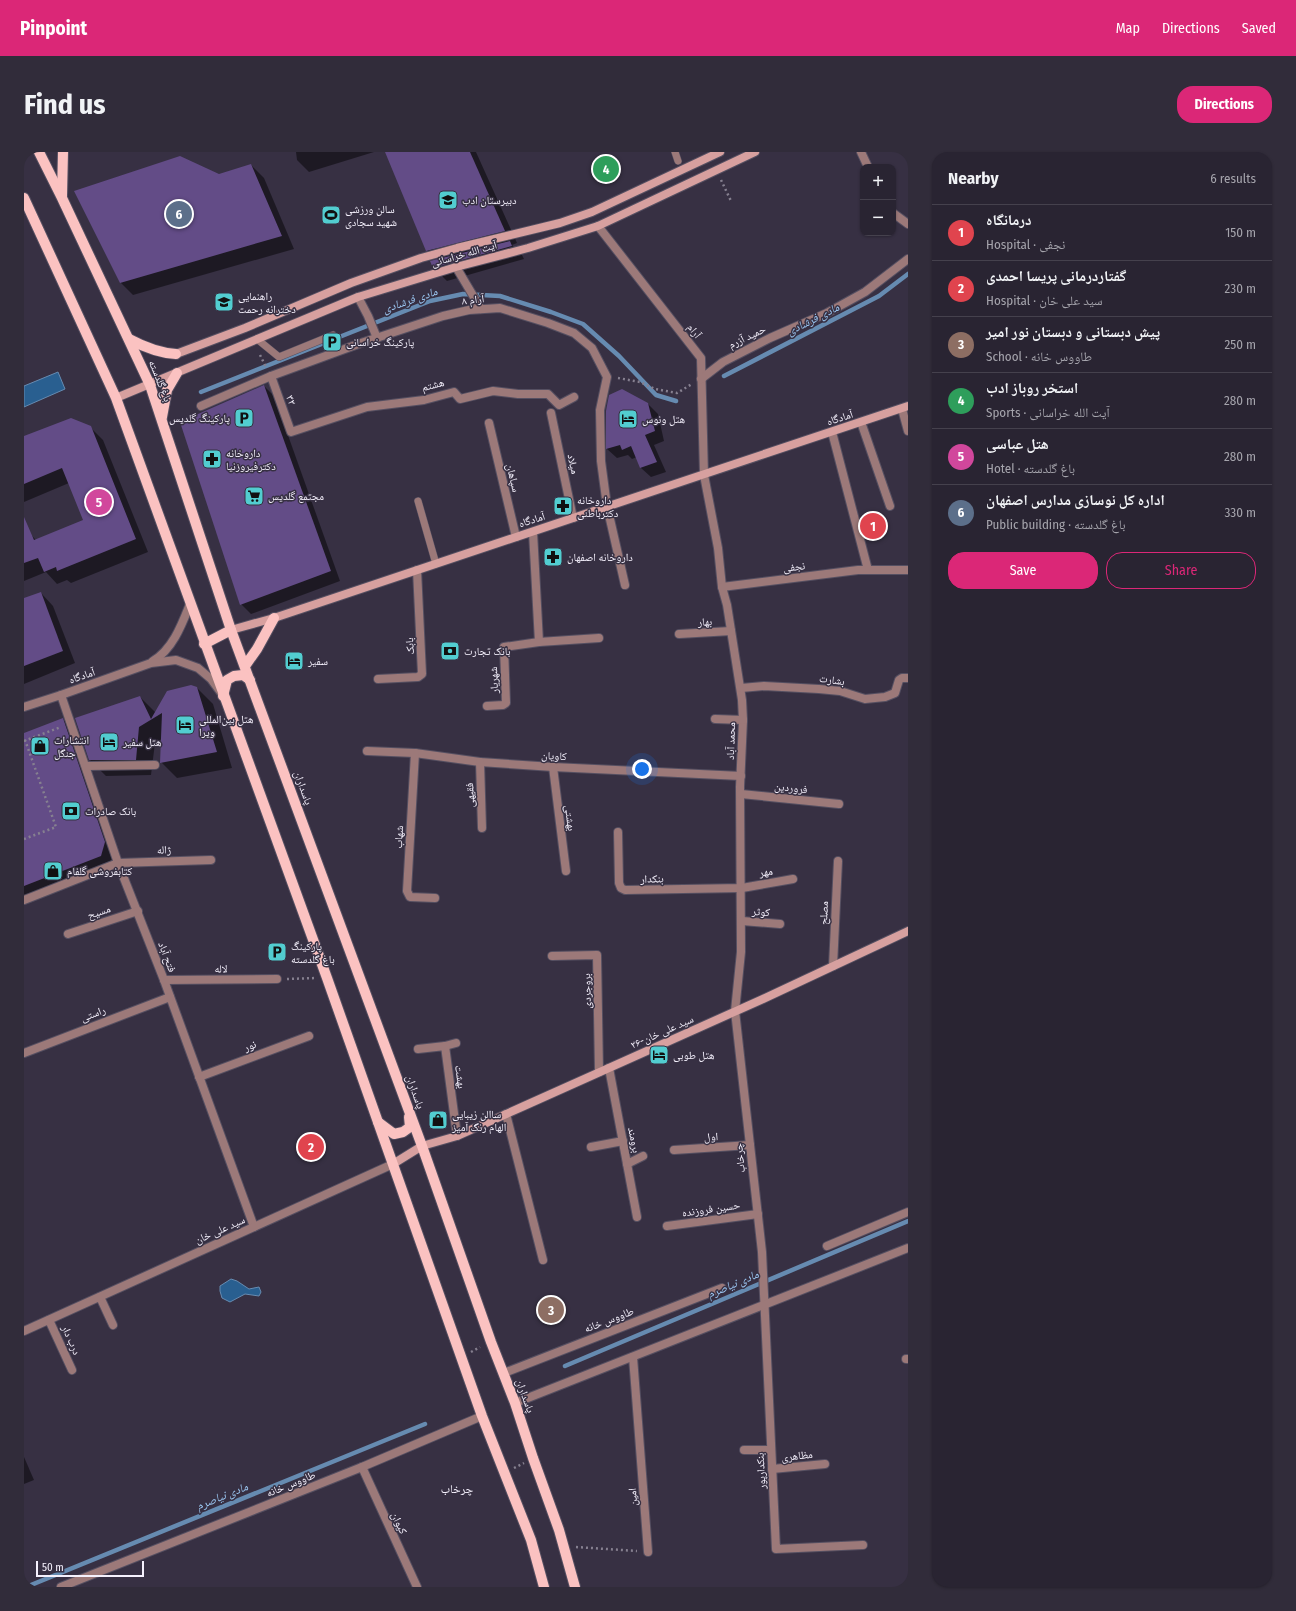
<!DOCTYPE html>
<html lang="en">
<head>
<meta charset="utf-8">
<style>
	:root { --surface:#292432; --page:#312c3a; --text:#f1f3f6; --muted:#a5a4ac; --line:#45414d; --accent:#db2777 }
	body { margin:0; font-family:"Fira Sans Condensed","Noto Naskh Arabic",sans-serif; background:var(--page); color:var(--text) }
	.controls { position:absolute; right:12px; top:12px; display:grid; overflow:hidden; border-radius:8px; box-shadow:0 1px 3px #0004 }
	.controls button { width:36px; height:36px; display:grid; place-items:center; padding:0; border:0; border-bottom:1px solid var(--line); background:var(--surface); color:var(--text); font:20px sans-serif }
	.scale { position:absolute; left:12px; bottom:10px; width:108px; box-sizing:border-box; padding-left:4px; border:2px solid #f5f1fd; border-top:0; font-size:11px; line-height:14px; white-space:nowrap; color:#f5f1fd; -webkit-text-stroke:3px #373043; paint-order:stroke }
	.you { position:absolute; left:618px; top:617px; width:14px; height:14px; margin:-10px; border:3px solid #fff; border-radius:50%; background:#1a73e8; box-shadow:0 0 0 6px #1a73e833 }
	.badge { display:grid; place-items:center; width:26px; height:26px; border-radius:50%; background:var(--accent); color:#fff; font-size:13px; font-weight:700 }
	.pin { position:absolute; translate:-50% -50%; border:2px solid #fff; box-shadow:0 1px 4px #0006 }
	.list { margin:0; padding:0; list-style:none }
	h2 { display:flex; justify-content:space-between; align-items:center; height:52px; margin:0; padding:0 16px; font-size:17px }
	h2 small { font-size:13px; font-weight:400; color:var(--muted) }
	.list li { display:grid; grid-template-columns:26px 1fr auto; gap:12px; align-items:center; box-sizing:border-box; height:56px; padding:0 16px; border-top:1px solid var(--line) }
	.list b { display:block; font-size:15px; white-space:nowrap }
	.list p { margin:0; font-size:13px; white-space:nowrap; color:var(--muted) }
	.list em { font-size:13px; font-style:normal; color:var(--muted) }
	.actions { display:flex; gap:8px; padding:12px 16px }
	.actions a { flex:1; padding:9px 0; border:1px solid var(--accent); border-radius:16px; text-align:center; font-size:14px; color:var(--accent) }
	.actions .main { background:var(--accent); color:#fff }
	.map { position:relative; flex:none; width:884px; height:1435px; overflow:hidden; border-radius:16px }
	header { display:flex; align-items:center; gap:24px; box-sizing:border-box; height:56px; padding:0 20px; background:var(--accent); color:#fff }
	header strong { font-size:19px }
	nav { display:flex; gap:22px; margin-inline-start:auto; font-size:14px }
	.intro { display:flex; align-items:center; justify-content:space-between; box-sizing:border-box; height:96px; padding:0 24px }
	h1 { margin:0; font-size:28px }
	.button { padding:10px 18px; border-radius:16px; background:var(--accent); color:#fff; font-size:14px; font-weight:700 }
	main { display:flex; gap:24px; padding:0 24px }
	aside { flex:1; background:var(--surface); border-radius:16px; box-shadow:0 1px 3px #0004 }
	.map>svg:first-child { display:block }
</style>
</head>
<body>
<header>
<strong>Pinpoint</strong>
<nav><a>Map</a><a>Directions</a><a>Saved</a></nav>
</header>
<div class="intro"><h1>Find us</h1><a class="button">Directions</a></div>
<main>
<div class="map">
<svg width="884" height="1435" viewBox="0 0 884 1435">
	<rect width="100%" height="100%" fill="#373043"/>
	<g fill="#295f90" stroke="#668bb1">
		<polygon points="34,220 41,237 0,255 0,234"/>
		<polygon points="207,1127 213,1129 225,1137 235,1135 237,1140 235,1144 221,1142 206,1150 198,1146 196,1139 196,1134"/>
	</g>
	<g fill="#0007">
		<polygon points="272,0 350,0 285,20 273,8"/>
		<polygon points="362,0 452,0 493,91 488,93 498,103 500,107 423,129 410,116 413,108 403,98"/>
		<polygon points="227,13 240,26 270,97 109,143 96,130"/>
		<polygon points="240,234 250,244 316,429 227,462 217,452"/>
		<polygon points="624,252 634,262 640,289 630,293 642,320 627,325 617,316 613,305 608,307 604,303 593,306 583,297 583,259"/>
		<polygon points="66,275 79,288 124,400 47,431 43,428 33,432 22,420 0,429 0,387 8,384 12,388 61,369 45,331 0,350 0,286"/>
		<polygon points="17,441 29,454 51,511 0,532 0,447"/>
		<polygon points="173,536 189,552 208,616 153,626 137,610 138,587 131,591 127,623 82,624 66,608 116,545 132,561"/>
		<polygon points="39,567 52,580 94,704 90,717 0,751 0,582"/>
		<polygon points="0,1305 10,1328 0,1332"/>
	</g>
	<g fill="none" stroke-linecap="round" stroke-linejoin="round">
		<g stroke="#668bb1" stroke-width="4.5">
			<polyline points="700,224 855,144 884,122"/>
			<polyline points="177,240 406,149 439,142 476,144 527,160 559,172 595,204 632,243 652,249"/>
			<polyline points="541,1214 884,1069"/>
			<polyline points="2,1435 401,1272"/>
		</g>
	</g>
	<g fill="#634c87">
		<polygon points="361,0 446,0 481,79 402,99"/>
		<polygon points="156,4 195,22 227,12 258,84 96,131 50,39"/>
		<polygon points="486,89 488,94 409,116 406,109"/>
		<polygon points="240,233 307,419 216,453 156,270"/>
		<polygon points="598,237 624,251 631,279 621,283 633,310 616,316 607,294 598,298 596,293 582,297 582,259 585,243"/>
		<polygon points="47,266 67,274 112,387 33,419 32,415 20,420 14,406 0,411 0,365 10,388 59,368 38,316 0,332 0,284"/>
		<polygon points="17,440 39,499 0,514 0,446"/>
		<polygon points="167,533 173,535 193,600 136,611 138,561 115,575 112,608 65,608 51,566 116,544 127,567 143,539"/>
		<polygon points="39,566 81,690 77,704 0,734 0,581"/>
	</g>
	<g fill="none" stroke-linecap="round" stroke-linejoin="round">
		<defs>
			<g id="service">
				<polyline points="651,0 654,9"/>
				<polyline points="233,187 255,205 309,183"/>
				<polyline points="394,349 412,412"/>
			</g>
			<g id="minor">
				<polyline points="837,0 844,15"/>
				<polyline points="869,61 884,72"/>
				<polyline points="574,74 677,206 680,323 694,396 698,435 703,453 718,548 719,568 716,635 717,800 711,859 738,1100 752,1397 839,1393"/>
				<polyline points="432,115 457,157"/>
				<polyline points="334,145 344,164 353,186"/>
				<polyline points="247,224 267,280 343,255 400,248 430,240 436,247 469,239 494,242 524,242 535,253 550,245"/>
				<polyline points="677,227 699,210 746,186 803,161 841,140 884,107"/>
				<polyline points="177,254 247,224 337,191 419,164 445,158 476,156 524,171 550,181 568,196 583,225 576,258 577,309 583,354 601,433"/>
				<polyline points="878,257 884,279"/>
				<polyline points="527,261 549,366"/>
				<polyline points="837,270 866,354"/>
				<polyline points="465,271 492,385"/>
				<polyline points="808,280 844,418"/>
				<polyline points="509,380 515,490"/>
				<polyline points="698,435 834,418 884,418"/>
				<polyline points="655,482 707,479"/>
				<polyline points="354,527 394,525 398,522 393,418"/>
				<polyline points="717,536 740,534 795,537 816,539 841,547 861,545 871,541 875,528 878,526 884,526"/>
				<polyline points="463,554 479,553 482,551 480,495 515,490 575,486"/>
				<polyline points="0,555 37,543 94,711 140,828 230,1075"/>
				<polyline points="691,567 719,568"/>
				<polyline points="343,599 391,601 456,610 529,615 717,624"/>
				<polyline points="391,601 383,739 386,745 411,746"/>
				<polyline points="456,610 458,676"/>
				<polyline points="62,614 131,613"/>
				<polyline points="529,615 542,719"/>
				<polyline points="717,642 815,652"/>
				<polyline points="594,680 595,731 597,736 601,738 718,736 769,727"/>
				<polyline points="0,748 94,711 187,708"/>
				<polyline points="718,769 756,772"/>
				<polyline points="44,782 114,759"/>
				<polyline points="528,804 573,803 575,920"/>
				<polyline points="809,814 814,709"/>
				<polyline points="140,828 253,827"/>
				<polyline points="421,894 432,891"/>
				<polyline points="394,897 421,894 433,984"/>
				<polyline points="0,901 146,845"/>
				<polyline points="585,916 613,1065"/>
				<polyline points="175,925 285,884"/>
				<polyline points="482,962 519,1108"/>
				<polyline points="567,995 599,989"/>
				<polyline points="650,998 726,993"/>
				<polyline points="603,1012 619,1004"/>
				<polyline points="643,1074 734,1062"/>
				<polyline points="803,1094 884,1060"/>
				<polyline points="76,1145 89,1173"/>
				<polyline points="25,1168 48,1218"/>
				<polyline points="609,1205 624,1400"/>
				<polyline points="882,1207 884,1207"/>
				<polyline points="480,1221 698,1136"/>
				<polyline points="491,1251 884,1096"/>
				<polyline points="720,1298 747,1298"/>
				<polyline points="338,1315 393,1435"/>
				<polyline points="748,1317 801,1312"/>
				<polyline points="37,1435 338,1315 458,1264"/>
			</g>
			<g id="tertiary">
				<path d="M 129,509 C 149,497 158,472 166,452"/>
				<polyline points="37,543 127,511 152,508 174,516 187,527 198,542"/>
				<polyline points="0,1179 369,1012"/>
			</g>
			<g id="secondary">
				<polyline points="152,202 221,176 327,131 397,106 433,96 536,71 568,60 696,0"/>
				<polyline points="92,246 334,145 432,115 504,96 574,74 731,0"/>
				<polyline points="207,478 250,466 884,254"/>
				<polyline points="369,1012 398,994 433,984 500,954 739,847 884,779"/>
			</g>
			<g id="primary">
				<polyline points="15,0 38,46 126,233 207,478 398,994 467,1190 491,1251 509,1306 535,1378 551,1435"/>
				<polyline points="38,44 39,0"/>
				<polyline points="0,46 92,246 303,826 458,1264 507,1388 520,1435"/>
				<path d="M 105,187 C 120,195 134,201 152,202"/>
				<polyline points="138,265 143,238 153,221"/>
				<polyline points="180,492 207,478"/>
				<polyline points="221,514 233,497 250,466"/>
				<polyline points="199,544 203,528 210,524 219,523 226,528"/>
				<polyline points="354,970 370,982 379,980 386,975 385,965"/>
			</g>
		</defs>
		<use href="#service" stroke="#554f61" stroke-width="8"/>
		<use href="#minor" stroke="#554f61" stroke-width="10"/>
		<use href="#tertiary" stroke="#554f61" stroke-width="10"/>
		<use href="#secondary" stroke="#554f61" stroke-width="10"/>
		<use href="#primary" stroke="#554f61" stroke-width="12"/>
		<g stroke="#868090" stroke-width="2.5" stroke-dasharray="2 3" stroke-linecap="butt">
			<polyline points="697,28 707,49"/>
			<polyline points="236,203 242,215"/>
			<polyline points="594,226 616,230 631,237 653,241 668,232"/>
			<polyline points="0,589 37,575"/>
			<polyline points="0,687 32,675 1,588"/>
			<polyline points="263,827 292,826"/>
			<polyline points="447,1200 456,1195"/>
			<polyline points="490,1316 500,1311"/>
			<polyline points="552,1395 613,1399"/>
		</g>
		<use href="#service" stroke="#9c7979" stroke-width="7"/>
		<use href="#minor" stroke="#9c7979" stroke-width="8"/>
		<use href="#tertiary" stroke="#9c7979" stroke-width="8"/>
		<use href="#secondary" stroke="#d7a09f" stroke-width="8"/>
		<use href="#primary" stroke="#fbc2c1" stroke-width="10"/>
	</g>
	<defs>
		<symbol id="school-square" viewBox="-11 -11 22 22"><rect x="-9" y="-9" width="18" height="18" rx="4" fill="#52cdd0" stroke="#373043"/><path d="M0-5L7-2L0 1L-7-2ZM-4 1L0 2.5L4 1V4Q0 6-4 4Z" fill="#111"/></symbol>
		<symbol id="stadium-square" viewBox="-11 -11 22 22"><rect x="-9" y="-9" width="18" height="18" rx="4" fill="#52cdd0" stroke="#373043"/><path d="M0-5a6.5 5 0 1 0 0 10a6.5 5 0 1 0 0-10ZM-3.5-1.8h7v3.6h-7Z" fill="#111"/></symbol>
		<symbol id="parking-square" viewBox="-11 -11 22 22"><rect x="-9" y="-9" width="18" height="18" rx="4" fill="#52cdd0" stroke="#373043"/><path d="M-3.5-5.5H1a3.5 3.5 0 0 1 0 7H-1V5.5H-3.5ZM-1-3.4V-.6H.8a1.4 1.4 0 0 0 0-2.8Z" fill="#111"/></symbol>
		<symbol id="hotel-square" viewBox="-11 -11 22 22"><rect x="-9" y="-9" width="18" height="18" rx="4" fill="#52cdd0" stroke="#373043"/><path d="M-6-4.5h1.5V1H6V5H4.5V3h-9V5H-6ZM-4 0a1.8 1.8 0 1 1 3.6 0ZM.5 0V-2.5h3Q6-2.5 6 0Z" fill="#111"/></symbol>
		<symbol id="pharmacy-square" viewBox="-11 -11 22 22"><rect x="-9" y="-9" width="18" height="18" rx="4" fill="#52cdd0" stroke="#373043"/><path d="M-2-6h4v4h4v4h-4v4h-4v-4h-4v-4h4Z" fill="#111"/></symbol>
		<symbol id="supermarket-square" viewBox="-11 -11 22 22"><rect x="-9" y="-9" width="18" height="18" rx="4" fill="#52cdd0" stroke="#373043"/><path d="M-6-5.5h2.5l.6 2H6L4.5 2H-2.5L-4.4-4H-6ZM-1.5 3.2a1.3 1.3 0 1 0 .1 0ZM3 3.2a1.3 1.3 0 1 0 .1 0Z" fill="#111"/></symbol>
		<symbol id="bank-square" viewBox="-11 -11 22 22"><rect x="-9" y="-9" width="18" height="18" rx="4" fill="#52cdd0" stroke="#373043"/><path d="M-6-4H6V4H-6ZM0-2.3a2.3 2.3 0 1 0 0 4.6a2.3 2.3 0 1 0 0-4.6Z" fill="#111"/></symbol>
		<symbol id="shop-square" viewBox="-11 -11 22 22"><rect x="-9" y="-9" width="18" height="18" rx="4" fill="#52cdd0" stroke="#373043"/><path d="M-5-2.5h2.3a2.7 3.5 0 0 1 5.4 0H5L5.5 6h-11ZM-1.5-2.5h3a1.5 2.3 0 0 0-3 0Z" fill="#111"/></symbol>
	</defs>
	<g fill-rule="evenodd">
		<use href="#school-square" x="413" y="37" width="22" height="22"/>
		<use href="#stadium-square" x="296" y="52" width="22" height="22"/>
		<use href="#school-square" x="189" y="139" width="22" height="22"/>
		<use href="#parking-square" x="297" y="179" width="22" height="22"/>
		<use href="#parking-square" x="209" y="255" width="22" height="22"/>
		<use href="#hotel-square" x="593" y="256" width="22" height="22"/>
		<use href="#pharmacy-square" x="177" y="296" width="22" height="22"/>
		<use href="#supermarket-square" x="219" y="333" width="22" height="22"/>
		<use href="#pharmacy-square" x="528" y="343" width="22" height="22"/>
		<use href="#pharmacy-square" x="518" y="394" width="22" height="22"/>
		<use href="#bank-square" x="415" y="488" width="22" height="22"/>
		<use href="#hotel-square" x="259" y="498" width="22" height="22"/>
		<use href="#hotel-square" x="150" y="562" width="22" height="22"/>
		<use href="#hotel-square" x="74" y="579" width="22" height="22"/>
		<use href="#shop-square" x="5" y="583" width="22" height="22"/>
		<use href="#bank-square" x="36" y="648" width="22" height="22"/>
		<use href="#shop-square" x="18" y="708" width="22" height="22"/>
		<use href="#parking-square" x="242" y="789" width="22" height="22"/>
		<use href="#hotel-square" x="624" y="892" width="22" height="22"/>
		<use href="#shop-square" x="403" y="957" width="22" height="22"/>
	</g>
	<g text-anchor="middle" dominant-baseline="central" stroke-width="3" stroke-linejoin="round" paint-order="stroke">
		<g font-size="11" fill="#f5f1fd" stroke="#373043" text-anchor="start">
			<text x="438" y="48">دبیرستان ادب</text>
			<text x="321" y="57">سالن ورزشی<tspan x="321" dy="13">شهید سجادی</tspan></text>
			<text x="214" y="144">راهنمایی<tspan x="214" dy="13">دخترانه رحمت</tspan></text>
			<text x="322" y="190">پارکینگ خراسانی</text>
			<text x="206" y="266" text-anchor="end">پارکینگ گلدیس</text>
			<text x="618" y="267">هتل ونوس</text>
			<text x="202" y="301">داروخانه<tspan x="202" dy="13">دکترفیروزنیا</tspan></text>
			<text x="244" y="344">مجتمع گلدیس</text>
			<text x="553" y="348">داروخانه<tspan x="553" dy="13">دکترباطنی</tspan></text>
			<text x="543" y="405">داروخانه اصفهان</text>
			<text x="440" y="499">بانک تجارت</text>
			<text x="284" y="509">سفیر</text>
			<text x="175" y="567">هتل بین‌المللی<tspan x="175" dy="13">ویرا</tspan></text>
			<text x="30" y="588">انتشارات<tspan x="30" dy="13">جنگل</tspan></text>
			<text x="99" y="590">هتل سفیر</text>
			<text x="61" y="659">بانک صادرات</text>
			<text x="43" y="719">کتابفروشی گلفام</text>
			<text x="267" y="794">پارکینگ<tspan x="267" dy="13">باغ گلدسته</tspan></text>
			<text x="649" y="903">هتل طوبی</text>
			<text x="428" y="962">ساالن زیبایی<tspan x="428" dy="13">الهام رنگ آمیز</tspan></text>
		</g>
		<g font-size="11" fill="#f5f1fd" stroke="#373043">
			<text transform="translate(440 102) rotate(-16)">آیت الله خراسانی</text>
			<text transform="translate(449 148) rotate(-7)">۸ آرام</text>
			<text transform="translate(670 179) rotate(52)">آرام</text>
			<text transform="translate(723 185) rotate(-26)">حمید آزرم</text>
			<text transform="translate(136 229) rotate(68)">باغ گلدسته</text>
			<text transform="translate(409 233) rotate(-14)">هشتم</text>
			<text transform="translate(267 248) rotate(69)">۳۲</text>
			<text transform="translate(816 266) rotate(-18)">آمادگاه</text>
			<text transform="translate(549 312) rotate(78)">میلاد</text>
			<text transform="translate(489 326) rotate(77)">سپاهان</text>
			<text transform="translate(508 368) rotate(-18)">آمادگاه</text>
			<text transform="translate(770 415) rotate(-7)">نجفی</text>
			<text transform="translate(681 470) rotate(-3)">بهار</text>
			<text transform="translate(386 494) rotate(-93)">بابک</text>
			<text transform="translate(58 524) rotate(-19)">آمادگاه</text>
			<text transform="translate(470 528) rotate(-92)">شهریار</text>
			<text transform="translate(808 528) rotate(8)">بشارت</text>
			<text transform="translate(707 589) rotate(-88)">محمد آباد</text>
			<text transform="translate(530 604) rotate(3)">کاویان</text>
			<text transform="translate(279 636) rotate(70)">پاسداران</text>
			<text transform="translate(767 636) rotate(6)">فروردین</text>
			<text transform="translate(446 643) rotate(-92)">فقیهی</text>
			<text transform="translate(546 666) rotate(83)">بهشتی</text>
			<text transform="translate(375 685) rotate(-87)">شهاب</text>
			<text transform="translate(140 698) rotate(-2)">ژاله</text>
			<text transform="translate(742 720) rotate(-9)">مهر</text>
			<text transform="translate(628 727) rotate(-1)">بنکدار</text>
			<text transform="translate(75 760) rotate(-18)">مسیح</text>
			<text transform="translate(737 760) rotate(4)">کوثر</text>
			<text transform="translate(800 761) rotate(-88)">مصلح</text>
			<text transform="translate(143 805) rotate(69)">فتح آباد</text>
			<text transform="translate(197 817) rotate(-1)">لاله</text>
			<text transform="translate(563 839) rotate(-91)">بروجردی</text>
			<text transform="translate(69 862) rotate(-21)">راستی</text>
			<text transform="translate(638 880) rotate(-24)">۲۶-سید علی خان</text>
			<text transform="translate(226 894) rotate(-21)">نور</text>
			<text transform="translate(436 925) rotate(82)">بهشت</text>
			<text transform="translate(391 940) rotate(70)">پاسداران</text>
			<text transform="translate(687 985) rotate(-4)">اول</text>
			<text transform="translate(610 988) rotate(79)">برومند</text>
			<text transform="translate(716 1006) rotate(-96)">چرخاب</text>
			<text transform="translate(687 1057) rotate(-8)">حسین فروزنده</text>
			<text transform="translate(196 1078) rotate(-24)">سید علی خان</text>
			<text transform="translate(585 1168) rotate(-21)">طاووس خانه</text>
			<text transform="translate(47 1188) rotate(66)">درب دار</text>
			<text transform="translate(501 1244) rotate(70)">پاسداران</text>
			<text transform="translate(773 1304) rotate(-6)">مظاهری</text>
			<text transform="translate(737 1319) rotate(-93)">بنکدارپور</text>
			<text transform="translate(267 1332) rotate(-22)">طاووس خانه</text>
			<text transform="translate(609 1345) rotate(-94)">امین</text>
			<text transform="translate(375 1371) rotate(65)">کیوان</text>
		</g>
		<g font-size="12" font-style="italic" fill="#9ac5f0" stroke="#373043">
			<text transform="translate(386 148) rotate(-19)">مادی فرشادی</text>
			<text transform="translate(789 167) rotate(-27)">مادی فرشادی</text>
			<text transform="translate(709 1132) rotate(-23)">مادی نیاصرم</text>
			<text transform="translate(198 1344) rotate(-22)">مادی نیاصرم</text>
		</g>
		<g font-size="12" fill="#f5f1fd" stroke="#373043">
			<text x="433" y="1337">چرخاب</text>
		</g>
	</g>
</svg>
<div class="controls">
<button>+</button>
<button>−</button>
</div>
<div class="scale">50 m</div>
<div class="you"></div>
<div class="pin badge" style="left:849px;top:374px;background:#e0444e">1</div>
<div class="pin badge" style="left:287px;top:995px;background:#e0444e">2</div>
<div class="pin badge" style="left:527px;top:1158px;background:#8d6e63">3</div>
<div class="pin badge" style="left:582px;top:17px;background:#2e9e5b">4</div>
<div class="pin badge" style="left:75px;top:350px;background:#d1479c">5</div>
<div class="pin badge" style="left:155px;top:62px;background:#5c6f8a">6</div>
</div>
<aside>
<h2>Nearby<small>6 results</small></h2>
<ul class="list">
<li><span class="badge" style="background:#e0444e">1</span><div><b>درمانگاه</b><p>Hospital · نجفی</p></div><em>150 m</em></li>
<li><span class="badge" style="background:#e0444e">2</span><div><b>گفتاردرمانی پریسا احمدی</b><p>Hospital · سید علی خان</p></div><em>230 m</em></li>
<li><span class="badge" style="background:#8d6e63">3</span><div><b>پیش دبستانی و دبستان نور امیر</b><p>School · طاووس خانه</p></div><em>250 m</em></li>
<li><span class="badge" style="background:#2e9e5b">4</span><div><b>استخر روباز ادب</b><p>Sports · آیت الله خراسانی</p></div><em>280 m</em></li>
<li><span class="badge" style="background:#d1479c">5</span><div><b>هتل عباسی</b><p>Hotel · باغ گلدسته</p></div><em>280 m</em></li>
<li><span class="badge" style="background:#5c6f8a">6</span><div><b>اداره کل نوسازی مدارس اصفهان</b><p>Public building · باغ گلدسته</p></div><em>330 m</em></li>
</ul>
<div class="actions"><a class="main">Save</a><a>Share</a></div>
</aside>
</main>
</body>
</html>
